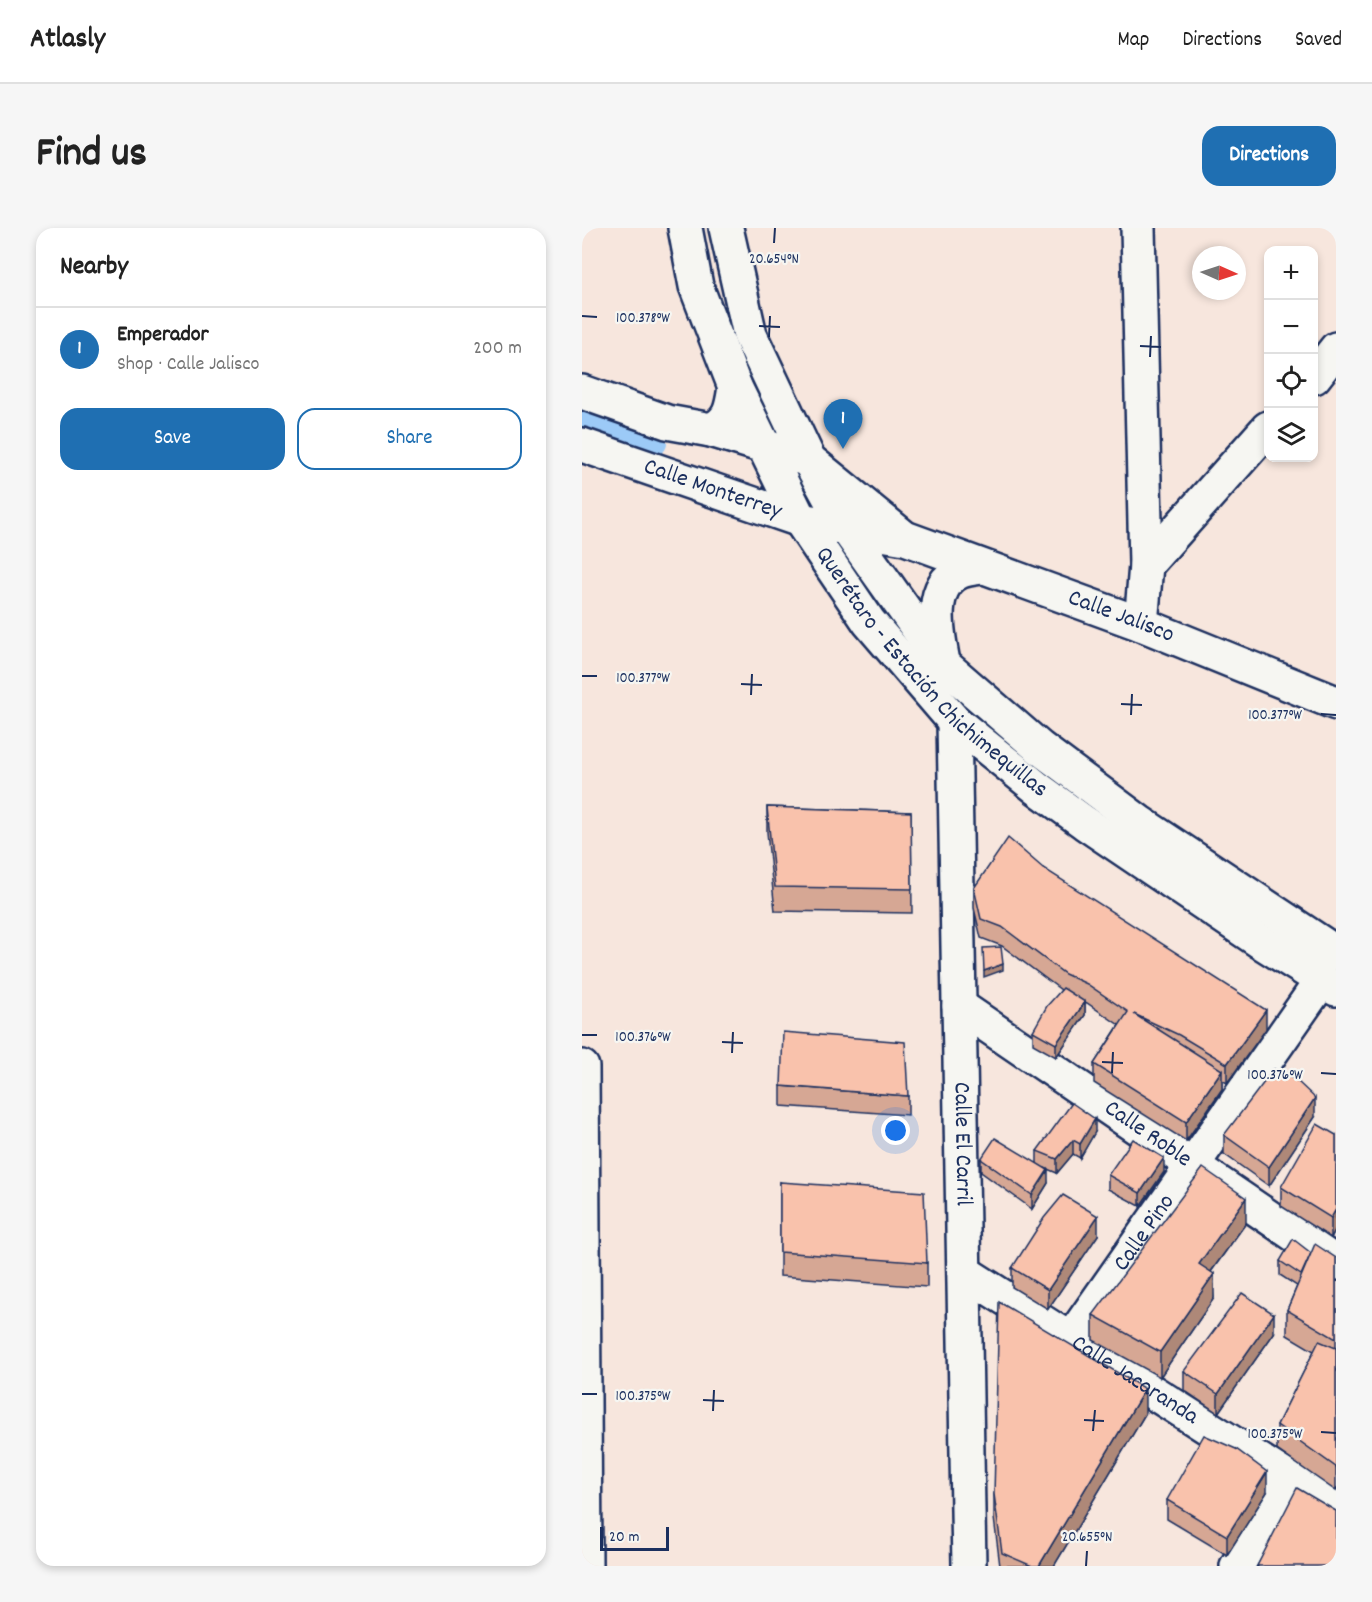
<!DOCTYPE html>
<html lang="en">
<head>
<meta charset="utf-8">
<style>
	:root { --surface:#fff; --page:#f6f6f6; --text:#222; --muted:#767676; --line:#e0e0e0; --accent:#1f6fb2 }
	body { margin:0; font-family:Dekko,sans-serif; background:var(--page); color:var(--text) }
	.controls { position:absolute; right:18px; top:18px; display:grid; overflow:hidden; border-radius:12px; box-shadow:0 3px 9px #0003 }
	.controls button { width:54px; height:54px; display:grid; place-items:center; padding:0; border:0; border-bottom:2px solid var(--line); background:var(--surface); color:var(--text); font:30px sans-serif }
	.compass { position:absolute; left:610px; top:18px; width:54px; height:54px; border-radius:50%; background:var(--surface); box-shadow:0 3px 9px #0003; rotate:93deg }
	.scale { position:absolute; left:18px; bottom:15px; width:69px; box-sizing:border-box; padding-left:6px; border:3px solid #1b2f5e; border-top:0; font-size:16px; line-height:21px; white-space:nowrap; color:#1b2f5e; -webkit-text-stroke:4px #f6f6f2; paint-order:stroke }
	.you { position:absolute; left:314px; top:903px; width:21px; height:21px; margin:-15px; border:4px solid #fff; border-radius:50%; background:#1a73e8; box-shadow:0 0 0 9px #1a73e833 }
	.badge { display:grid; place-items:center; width:39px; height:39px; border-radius:50%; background:var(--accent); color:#fff; font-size:20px; font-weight:700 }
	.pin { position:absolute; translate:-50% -50px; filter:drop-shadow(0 2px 3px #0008) }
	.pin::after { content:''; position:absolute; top:32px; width:21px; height:18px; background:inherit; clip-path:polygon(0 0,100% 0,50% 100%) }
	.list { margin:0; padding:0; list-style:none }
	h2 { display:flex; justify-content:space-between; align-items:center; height:78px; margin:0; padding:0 24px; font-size:26px }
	h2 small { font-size:20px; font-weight:400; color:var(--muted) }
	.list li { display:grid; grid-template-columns:39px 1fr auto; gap:18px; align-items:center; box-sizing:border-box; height:84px; padding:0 24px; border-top:2px solid var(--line) }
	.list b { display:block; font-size:22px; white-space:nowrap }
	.list p { margin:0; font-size:20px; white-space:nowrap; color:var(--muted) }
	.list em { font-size:20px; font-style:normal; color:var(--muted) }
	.actions { display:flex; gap:12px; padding:18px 24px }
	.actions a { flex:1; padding:14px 0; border:2px solid var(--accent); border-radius:18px; text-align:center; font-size:21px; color:var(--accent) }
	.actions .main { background:var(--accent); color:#fff }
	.icon { flex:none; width:33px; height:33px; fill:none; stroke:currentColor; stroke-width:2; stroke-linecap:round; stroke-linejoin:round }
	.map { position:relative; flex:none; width:754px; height:1338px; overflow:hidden; border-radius:18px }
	header { display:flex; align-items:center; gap:36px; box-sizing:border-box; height:84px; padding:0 30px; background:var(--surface); border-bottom:2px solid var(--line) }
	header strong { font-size:28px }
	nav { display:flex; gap:33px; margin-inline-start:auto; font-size:21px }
	.intro { display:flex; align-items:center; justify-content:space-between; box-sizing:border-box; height:144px; padding:0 36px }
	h1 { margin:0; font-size:42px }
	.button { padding:15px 27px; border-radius:18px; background:var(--accent); color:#fff; font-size:21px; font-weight:700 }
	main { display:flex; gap:36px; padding:0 36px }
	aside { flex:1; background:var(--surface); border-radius:18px; box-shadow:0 3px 9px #0003 }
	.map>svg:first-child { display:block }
</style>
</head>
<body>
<header>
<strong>Atlasly</strong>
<nav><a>Map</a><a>Directions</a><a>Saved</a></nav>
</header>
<div class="intro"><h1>Find us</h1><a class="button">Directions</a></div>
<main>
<aside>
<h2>Nearby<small></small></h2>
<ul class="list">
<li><span class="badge">1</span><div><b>Emperador</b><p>Shop · Calle Jalisco</p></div><em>200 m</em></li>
</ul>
<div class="actions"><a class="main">Save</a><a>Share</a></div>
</aside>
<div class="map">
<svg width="754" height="1338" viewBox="0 0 754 1338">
	<rect width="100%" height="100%" fill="#f7e6dd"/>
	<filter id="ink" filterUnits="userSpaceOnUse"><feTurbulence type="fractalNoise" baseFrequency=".0167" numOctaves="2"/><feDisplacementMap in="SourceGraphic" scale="12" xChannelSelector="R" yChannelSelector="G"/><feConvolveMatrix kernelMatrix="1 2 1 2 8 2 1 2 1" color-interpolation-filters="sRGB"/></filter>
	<g filter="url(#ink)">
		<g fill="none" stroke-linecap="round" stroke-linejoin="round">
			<polyline stroke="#9ccaf7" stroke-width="24" points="0,190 73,215"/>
			<defs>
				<g id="minor">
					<polyline points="556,0 564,337"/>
					<polyline points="732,149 754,121"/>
					<polyline points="0,164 85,194 129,202 227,232 319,307"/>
					<path id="s1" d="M 0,217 L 218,292 L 323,310 L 559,396 L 754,475"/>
					<polyline points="559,396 564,337 686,200"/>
					<path id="s2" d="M 377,778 L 754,1035"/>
					<polyline points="0,839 3,1338"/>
					<path id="s3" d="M 382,1044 L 754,1281"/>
					<path id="s4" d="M 489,1111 L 740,752"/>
					<polyline points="655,1338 706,1250"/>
				</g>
				<g id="major">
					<path id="s5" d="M 103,0 L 114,58 L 153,159 L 218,292 L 287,394 L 372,493 L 455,560 L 503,595 L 679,714 L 754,761"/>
					<polyline points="144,0 168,107 227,232 263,298 361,436 458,520 557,594 754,725"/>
					<path d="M 129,202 C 149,193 150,178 153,159"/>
					<path d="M 361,434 C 356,407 345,359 377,344 C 383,341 393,340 400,339"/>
					<path id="s6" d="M 372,493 L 387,1338"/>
				</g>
			</defs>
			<use href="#minor" stroke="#1b2f5e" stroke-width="38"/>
			<use href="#major" stroke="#1b2f5e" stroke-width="38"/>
			<use href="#minor" stroke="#f6f6f2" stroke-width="33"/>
			<use href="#major" stroke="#f6f6f2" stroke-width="33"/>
		</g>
		<g fill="#d6a794" stroke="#1b2f5e" stroke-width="1.5">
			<polygon points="185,579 329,584 330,685 193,683 185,604"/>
			<polygon points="461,640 684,801 645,855 640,852 640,861 604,913 512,855 512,836 537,797 505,775 503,774 503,787 474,829 451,816 451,803 479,762 420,718 399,710 392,680 392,660"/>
			<polygon points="199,858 326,868 326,887 199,878"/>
			<polygon points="733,889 687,958 642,926 642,907"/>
			<polygon points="513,904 498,930 491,926 475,945 463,940 466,955 450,981 399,944 399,931 455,935 455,923"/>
			<polygon points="754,907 754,1000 749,1010 699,978 699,959"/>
			<polygon points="582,944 558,978 526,961 526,947"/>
			<polygon points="198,954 345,1035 345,1059 198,1048"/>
			<polygon points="664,995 629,1044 632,1070 578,1149 511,1112 511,1087"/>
			<polygon points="516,1007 466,1081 430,1059 430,1040"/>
			<polygon points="729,1025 754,1030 754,1263 695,1222 695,1197 732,1123 705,1107 705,1082 715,1058 698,1047 698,1033"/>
			<polygon points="692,1105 636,1185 602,1162 602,1143"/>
			<polygon points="563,1186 472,1338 418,1338 412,1290 412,1266"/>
			<polygon points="685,1264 645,1327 585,1291 585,1272"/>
		</g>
		<g fill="#ae8878" stroke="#1b2f5e" stroke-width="1.5">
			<polygon points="421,736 421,742 402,749 402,743"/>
			<polygon points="503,774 503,787 474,829 474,816"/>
			<polygon points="684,782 684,801 645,855 645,836"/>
			<polygon points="640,842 640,861 604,913 604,894"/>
			<polygon points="733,870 733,889 687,958 687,939"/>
			<polygon points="513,891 513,904 498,930 498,916"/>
			<polygon points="491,912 491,926 475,945 475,931"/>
			<polygon points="582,930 582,944 558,978 558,965"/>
			<polygon points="466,942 466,955 450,981 450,967"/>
			<polygon points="664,970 664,995 617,1060 617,1036"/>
			<polygon points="754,981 754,1000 749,1010 749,990"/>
			<polygon points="516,988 516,1007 466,1081 466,1062"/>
			<polygon points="632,1046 632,1070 578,1149 578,1124"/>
			<polygon points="692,1086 692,1105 636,1185 636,1166"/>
			<polygon points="563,1161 563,1186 472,1338 457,1338"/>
			<polygon points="685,1244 685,1264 645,1327 645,1308"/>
		</g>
		<g fill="#f9c2ac" stroke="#1b2f5e" stroke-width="1.5">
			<polygon points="185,579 329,584 330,661 193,659"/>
			<polygon points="426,610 461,640 684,782 645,836 597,807 552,786 640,842 604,894 512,836 546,784 505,756 483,746 420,699 399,691 392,660"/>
			<polygon points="419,719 421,736 402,743 401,720"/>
			<polygon points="481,760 503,774 474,816 451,803 465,778"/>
			<polygon points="201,804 323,814 326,868 199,858"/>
			<polygon points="692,841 714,852 733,870 687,939 642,907"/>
			<polygon points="490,875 513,891 498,916 491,912 475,931 455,923"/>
			<polygon points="735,896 754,907 754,981 749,990 699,959"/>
			<polygon points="413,910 466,942 450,967 399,931"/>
			<polygon points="551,911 582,930 558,965 526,947"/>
			<polygon points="621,940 664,970 617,1036 632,1046 578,1124 511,1087"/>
			<polygon points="198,954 342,964 345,1035 198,1024"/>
			<polygon points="481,967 516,988 466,1062 430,1040 462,990"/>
			<polygon points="711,1011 729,1025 719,1047 698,1033"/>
			<polygon points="733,1016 754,1030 754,1111 705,1082"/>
			<polygon points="660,1065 692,1086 636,1166 602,1143"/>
			<polygon points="417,1074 563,1161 457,1338 450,1338 420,1325 412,1266"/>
			<polygon points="737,1113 754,1120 754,1239 695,1197"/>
			<polygon points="622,1207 654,1221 685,1244 645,1308 585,1272"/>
			<polygon points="715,1260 754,1283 754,1338 675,1338"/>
		</g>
	</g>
	<path fill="none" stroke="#1b2f5e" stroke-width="2" d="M 192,15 L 193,0M 0,88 L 15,89M 177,98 L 198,99M 187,109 L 188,88M 558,118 L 579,119M 568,129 L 569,108M 0,448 L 15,448M 159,456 L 180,457M 169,467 L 170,446M 539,476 L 560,477M 739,486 L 754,487M 549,487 L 550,466M 0,807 L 15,807M 140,814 L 161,815M 150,825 L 151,804M 520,834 L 541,835M 530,845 L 531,824M 739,845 L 754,846M 0,1166 L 15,1166M 121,1172 L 142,1173M 131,1183 L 132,1162M 502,1192 L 522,1193M 511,1203 L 513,1182M 739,1204 L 754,1205M 504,1338 L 505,1323"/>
	<g text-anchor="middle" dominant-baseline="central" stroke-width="4.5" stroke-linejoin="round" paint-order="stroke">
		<g font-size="24" fill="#1b2f5e" stroke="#f6f6f2">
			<text stroke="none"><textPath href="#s1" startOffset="138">Calle Monterrey</textPath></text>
			<text stroke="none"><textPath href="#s1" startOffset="567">Calle Jalisco</textPath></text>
			<text stroke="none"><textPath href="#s5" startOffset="518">Querétaro - Estación Chichimequillas</textPath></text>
			<text stroke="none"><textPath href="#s2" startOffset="228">Calle Roble</textPath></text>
			<text stroke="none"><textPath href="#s6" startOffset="423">Calle El Carril</textPath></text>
			<text stroke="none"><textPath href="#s4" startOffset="129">Calle Pino</textPath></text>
			<text stroke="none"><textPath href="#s3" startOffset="202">Calle Jacaranda</textPath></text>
		</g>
	</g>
	<g font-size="15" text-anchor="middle" fill="#1b2f5e" stroke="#f6f6f2" stroke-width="4.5" stroke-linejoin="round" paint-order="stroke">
		<text x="192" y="35">20.654°N</text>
		<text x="61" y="94">100.378°W</text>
		<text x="61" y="454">100.377°W</text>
		<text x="693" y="491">100.377°W</text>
		<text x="61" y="813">100.376°W</text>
		<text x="693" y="851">100.376°W</text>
		<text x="61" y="1172">100.375°W</text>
		<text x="693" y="1210">100.375°W</text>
		<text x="505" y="1313">20.655°N</text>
	</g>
</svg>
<div class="controls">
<button>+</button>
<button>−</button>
<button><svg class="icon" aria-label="locate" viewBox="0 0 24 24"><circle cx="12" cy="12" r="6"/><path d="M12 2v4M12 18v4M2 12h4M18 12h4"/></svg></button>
<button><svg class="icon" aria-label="layers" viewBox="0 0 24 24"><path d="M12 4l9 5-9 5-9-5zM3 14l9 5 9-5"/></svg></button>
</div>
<svg class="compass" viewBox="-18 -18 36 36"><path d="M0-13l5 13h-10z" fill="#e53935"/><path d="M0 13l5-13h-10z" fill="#767676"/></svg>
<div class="scale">20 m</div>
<div class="you"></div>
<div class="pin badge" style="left:261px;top:221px">1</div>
</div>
</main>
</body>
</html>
